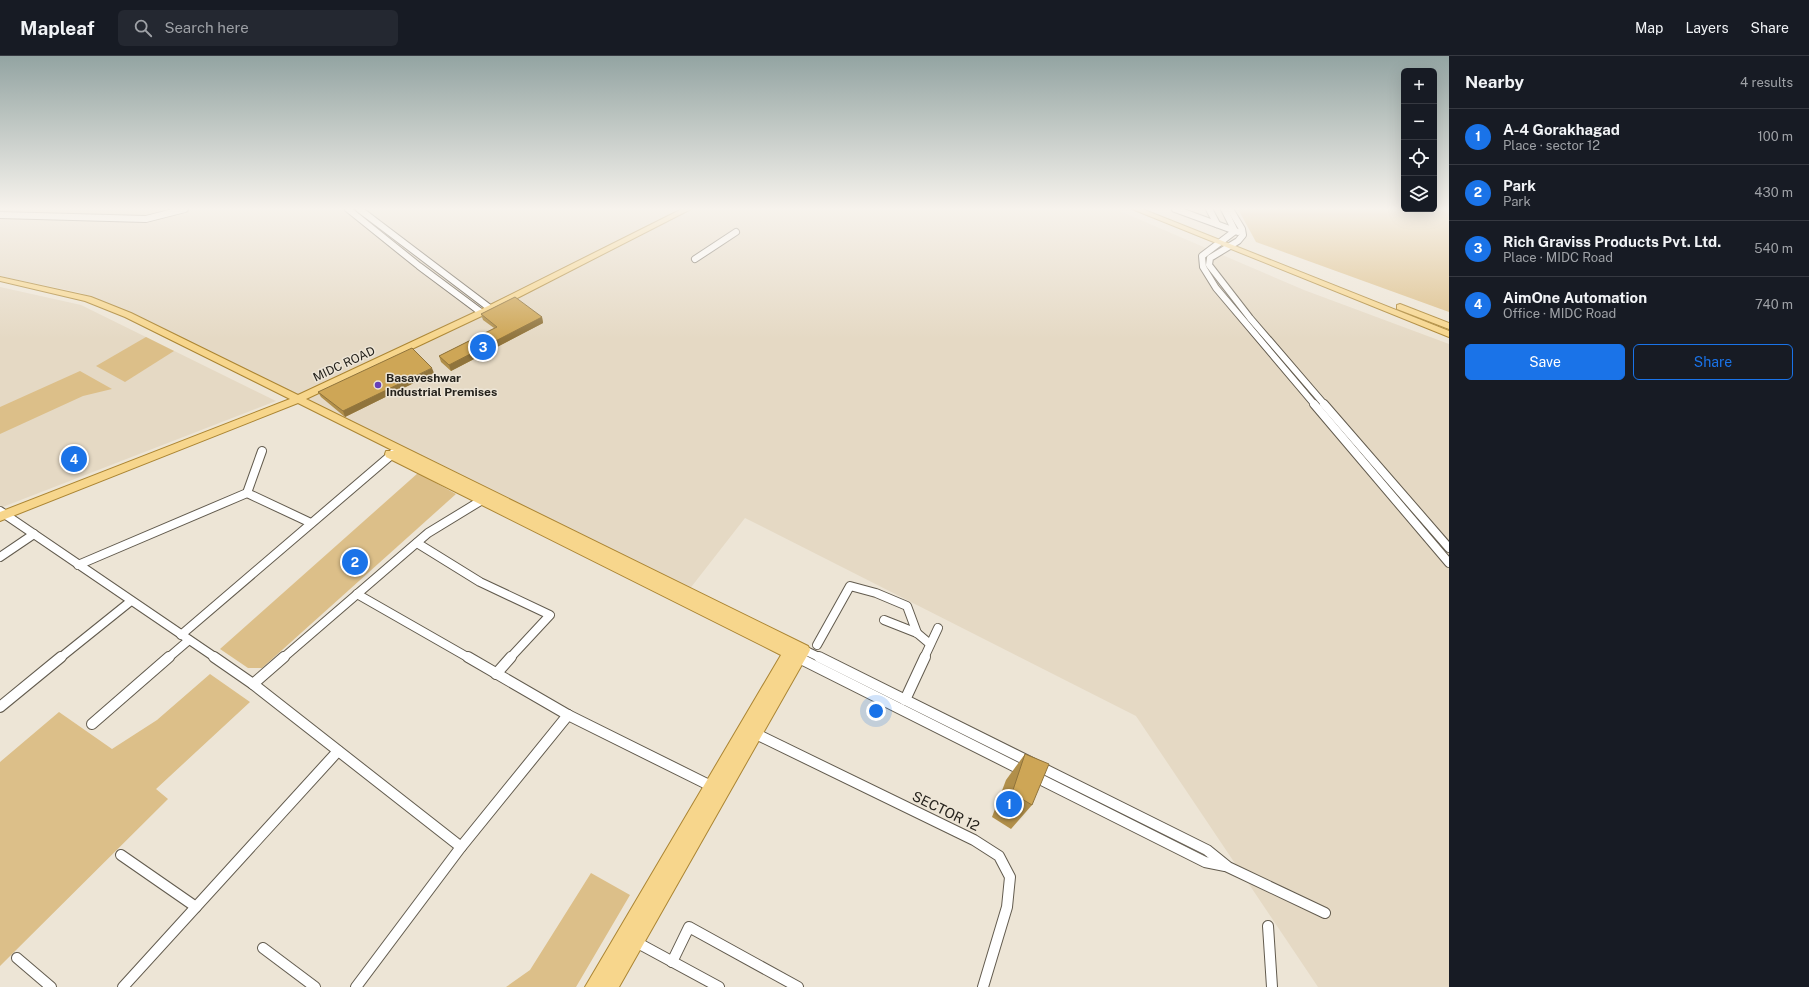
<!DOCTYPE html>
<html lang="en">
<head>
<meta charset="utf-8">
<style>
	:root { --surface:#171b24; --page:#242831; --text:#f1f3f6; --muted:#9ea1a6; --line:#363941; --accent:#1a73e8 }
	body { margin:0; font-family:"Public Sans",sans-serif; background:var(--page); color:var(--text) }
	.controls { position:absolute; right:12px; top:12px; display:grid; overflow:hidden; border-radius:6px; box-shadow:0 4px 16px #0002 }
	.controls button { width:36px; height:36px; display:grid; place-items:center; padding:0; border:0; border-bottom:1px solid var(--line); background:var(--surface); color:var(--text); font:20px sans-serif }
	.you { position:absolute; left:876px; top:655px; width:14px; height:14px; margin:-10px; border:3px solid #fff; border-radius:50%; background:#1a73e8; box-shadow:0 0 0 6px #1a73e833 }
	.badge { display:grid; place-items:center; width:26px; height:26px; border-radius:50%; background:var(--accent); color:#fff; font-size:13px; font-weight:700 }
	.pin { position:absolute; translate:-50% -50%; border:2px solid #fff; box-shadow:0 1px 4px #0006 }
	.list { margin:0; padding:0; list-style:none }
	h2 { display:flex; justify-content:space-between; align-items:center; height:52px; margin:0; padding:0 16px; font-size:17px }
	h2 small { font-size:13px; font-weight:400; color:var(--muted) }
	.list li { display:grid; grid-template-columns:26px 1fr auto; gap:12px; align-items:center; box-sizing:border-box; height:56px; padding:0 16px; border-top:1px solid var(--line) }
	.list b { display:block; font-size:15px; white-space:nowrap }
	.list p { margin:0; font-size:13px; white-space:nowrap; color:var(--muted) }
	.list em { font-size:13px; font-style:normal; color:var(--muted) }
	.actions { display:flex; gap:8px; padding:12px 16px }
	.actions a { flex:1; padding:9px 0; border:1px solid var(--accent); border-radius:6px; text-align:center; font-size:14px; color:var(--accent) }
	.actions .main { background:var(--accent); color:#fff }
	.icon { flex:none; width:22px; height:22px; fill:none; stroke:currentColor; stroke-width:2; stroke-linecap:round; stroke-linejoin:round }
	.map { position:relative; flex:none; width:1449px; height:931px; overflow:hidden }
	header { display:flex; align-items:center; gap:24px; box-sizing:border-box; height:56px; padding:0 20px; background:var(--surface); border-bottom:1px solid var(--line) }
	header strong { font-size:19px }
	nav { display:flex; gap:22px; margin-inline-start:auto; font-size:14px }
	.search { width:280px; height:36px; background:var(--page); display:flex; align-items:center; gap:10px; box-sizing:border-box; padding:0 14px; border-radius:6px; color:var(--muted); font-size:15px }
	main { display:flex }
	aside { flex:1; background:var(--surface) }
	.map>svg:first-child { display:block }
</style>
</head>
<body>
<header>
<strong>Mapleaf</strong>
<div class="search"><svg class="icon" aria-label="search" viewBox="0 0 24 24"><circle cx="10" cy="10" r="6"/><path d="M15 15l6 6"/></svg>Search here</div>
<nav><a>Map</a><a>Layers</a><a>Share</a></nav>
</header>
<main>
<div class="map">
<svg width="1449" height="931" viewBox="0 0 1449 931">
	<rect width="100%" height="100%" fill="#ede5d6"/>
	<g fill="#e5d9c4">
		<polygon points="0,153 1115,153 1304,234 1449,288 1449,931 1318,931 1136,660 745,462 685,539 480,436 308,343 81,237 0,220"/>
		<polygon points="0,231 81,249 276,345 0,452"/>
	</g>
	<g fill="#dcbf89">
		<polygon points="1238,153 1449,153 1449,256 1256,186"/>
		<polygon points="146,281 174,295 125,326 96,310"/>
		<polygon points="80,315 112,333 83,340 0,378 0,351"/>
		<polygon points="418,417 456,438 262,612 248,612 220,593"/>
		<polygon points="210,618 250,646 156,733 168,743 0,910 0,706 59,656 112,693 157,664"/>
		<polygon points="591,817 630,839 576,931 506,931 530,914"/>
	</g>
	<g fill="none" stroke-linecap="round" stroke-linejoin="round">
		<defs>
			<g id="minor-far2">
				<polyline points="348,153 419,210 482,257"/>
				<polyline points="359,153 491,253"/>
				<polyline points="1175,153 1238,176"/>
				<polyline points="1209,153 1217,168"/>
				<polyline points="1224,153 1235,175 1202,200 1203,211 1216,232 1315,349"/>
				<polyline points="1230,153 1242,173 1243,179 1238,185 1210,202 1209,209 1250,262 1325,349"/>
				<polyline points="0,159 146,163 185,153"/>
				<polyline points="695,203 736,176"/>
			</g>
			<g id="minor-far1">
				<polyline points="1314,348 1449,507"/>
				<polyline points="1324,348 1449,492"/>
				<polyline points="247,437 311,467"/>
				<polyline points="0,455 216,602"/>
				<polyline points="417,487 480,526 550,559 510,602"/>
				<polyline points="0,501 34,478"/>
				<polyline points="78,509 247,437 262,395"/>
				<polyline points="357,538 469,602"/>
				<polyline points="884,564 917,577 930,588"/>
				<polyline points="181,579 396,395"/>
				<polyline points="817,589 850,530 876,537 907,550 917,577"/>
				<polyline points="804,594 821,602"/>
				<polyline points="60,602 131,545"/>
				<polyline points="168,602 189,584"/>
				<polyline points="283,602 428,477 487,441"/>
				<polyline points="924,602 938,572"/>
			</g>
			<g id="minor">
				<polyline points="214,601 253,628 461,791"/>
				<polyline points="468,601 568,659 715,732"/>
				<polyline points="819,601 1207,794 1228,811 1325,857"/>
				<polyline points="799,602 1205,806 1225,810"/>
				<polyline points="496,618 511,601"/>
				<polyline points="253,628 284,601"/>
				<polyline points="905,644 925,601"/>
				<polyline points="0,651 61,601"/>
				<polyline points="92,668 169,601"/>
				<polyline points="756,678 974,784 999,800 1010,821 1007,851 983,931"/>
				<polyline points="121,799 196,851"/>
				<polyline points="1268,870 1272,931"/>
				<polyline points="636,886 719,931"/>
				<polyline points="263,892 315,931"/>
				<polyline points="17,902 51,931"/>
				<polyline points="672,906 689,871 798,931"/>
				<polyline points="123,931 338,695"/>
				<polyline points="356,931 461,791 568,659"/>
			</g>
			<g id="major">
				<polygon points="682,153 691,153 488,257 306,343 808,590 810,594 808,598 619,931 585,931 781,599 386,401 385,398 386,395 394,395 454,425 298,347 0,465 0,456 290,343 125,261 85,245 0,225 0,221 91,241 131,257 298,339 482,253"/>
				<polygon points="1132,153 1142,153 1449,275 1449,281"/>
				<polygon points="1400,248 1449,267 1449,273 1397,253 1397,249"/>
			</g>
		</defs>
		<use href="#minor-far2" stroke="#625b4e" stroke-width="8"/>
		<use href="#minor-far1" stroke="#625b4e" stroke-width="10"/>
		<use href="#minor" stroke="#625b4e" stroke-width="12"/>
		<use href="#major" stroke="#ab8533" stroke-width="2"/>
		<use href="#minor-far2" stroke="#fff" stroke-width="6"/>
		<use href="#minor-far1" stroke="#fff" stroke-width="8"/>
		<use href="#minor" stroke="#fff" stroke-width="10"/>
		<use href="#major" fill="#f7d68c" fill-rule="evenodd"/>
	</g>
	<g fill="#b18f4a">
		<polygon points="481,258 542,261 543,267 451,315 441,306 439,300 494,272 483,264"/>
		<polygon points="434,317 345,361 321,341 318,336"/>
		<polygon points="1025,698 1032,749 1011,773 992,761 1006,724"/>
	</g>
	<g fill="#90743c">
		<polygon points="542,261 543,267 451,315 449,309"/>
		<polygon points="432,312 434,317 345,361 343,355"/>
	</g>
	<g fill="#cea656" stroke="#90743c">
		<polygon points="515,241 542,261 449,309 439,300 497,271 481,258"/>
		<polygon points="412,292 432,312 343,355 318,336"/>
		<polygon points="1025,698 1049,708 1032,749 1012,737"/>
	</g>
	<linearGradient id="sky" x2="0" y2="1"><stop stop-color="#93a4a2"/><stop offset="0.54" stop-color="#f7f3ed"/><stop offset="1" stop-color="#f7f3ed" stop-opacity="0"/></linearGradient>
	<rect width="1449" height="283" fill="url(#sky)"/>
	<circle fill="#6640b9" stroke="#ede5d6" stroke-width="1.5" cx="378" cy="329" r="4"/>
	<g text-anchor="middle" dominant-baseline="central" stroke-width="3" stroke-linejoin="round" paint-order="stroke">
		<g font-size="12" fill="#26231d" stroke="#ede5d6">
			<text transform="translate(344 308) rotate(-25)">MIDC ROAD</text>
		</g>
		<g font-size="12" font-weight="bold" fill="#26231d" stroke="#ede5d6" text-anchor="start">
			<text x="386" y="322">Basaveshwar<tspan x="386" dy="14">Industrial Premises</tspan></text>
		</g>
		<g font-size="14" fill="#26231d" stroke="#ede5d6">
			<text transform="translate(946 755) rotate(26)">SECTOR 12</text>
		</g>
	</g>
</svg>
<div class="controls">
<button>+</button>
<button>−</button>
<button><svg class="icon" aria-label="locate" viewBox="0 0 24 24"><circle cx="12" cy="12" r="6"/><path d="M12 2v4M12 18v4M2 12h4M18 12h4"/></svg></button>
<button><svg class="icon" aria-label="layers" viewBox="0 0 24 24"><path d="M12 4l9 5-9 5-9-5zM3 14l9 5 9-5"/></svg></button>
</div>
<div class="you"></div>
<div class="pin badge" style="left:1009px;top:748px">1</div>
<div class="pin badge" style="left:355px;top:506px">2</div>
<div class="pin badge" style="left:483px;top:291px">3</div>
<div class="pin badge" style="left:74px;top:403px">4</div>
</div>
<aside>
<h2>Nearby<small>4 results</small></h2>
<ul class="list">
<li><span class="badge">1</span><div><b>A-4 Gorakhagad</b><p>Place · sector 12</p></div><em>100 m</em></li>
<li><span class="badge">2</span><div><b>Park</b><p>Park</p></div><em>430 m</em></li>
<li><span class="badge">3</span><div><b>Rich Graviss Products Pvt. Ltd.</b><p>Place · MIDC Road</p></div><em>540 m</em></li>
<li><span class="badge">4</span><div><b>AimOne Automation</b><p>Office · MIDC Road</p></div><em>740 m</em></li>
</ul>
<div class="actions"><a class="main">Save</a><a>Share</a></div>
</aside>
</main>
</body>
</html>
